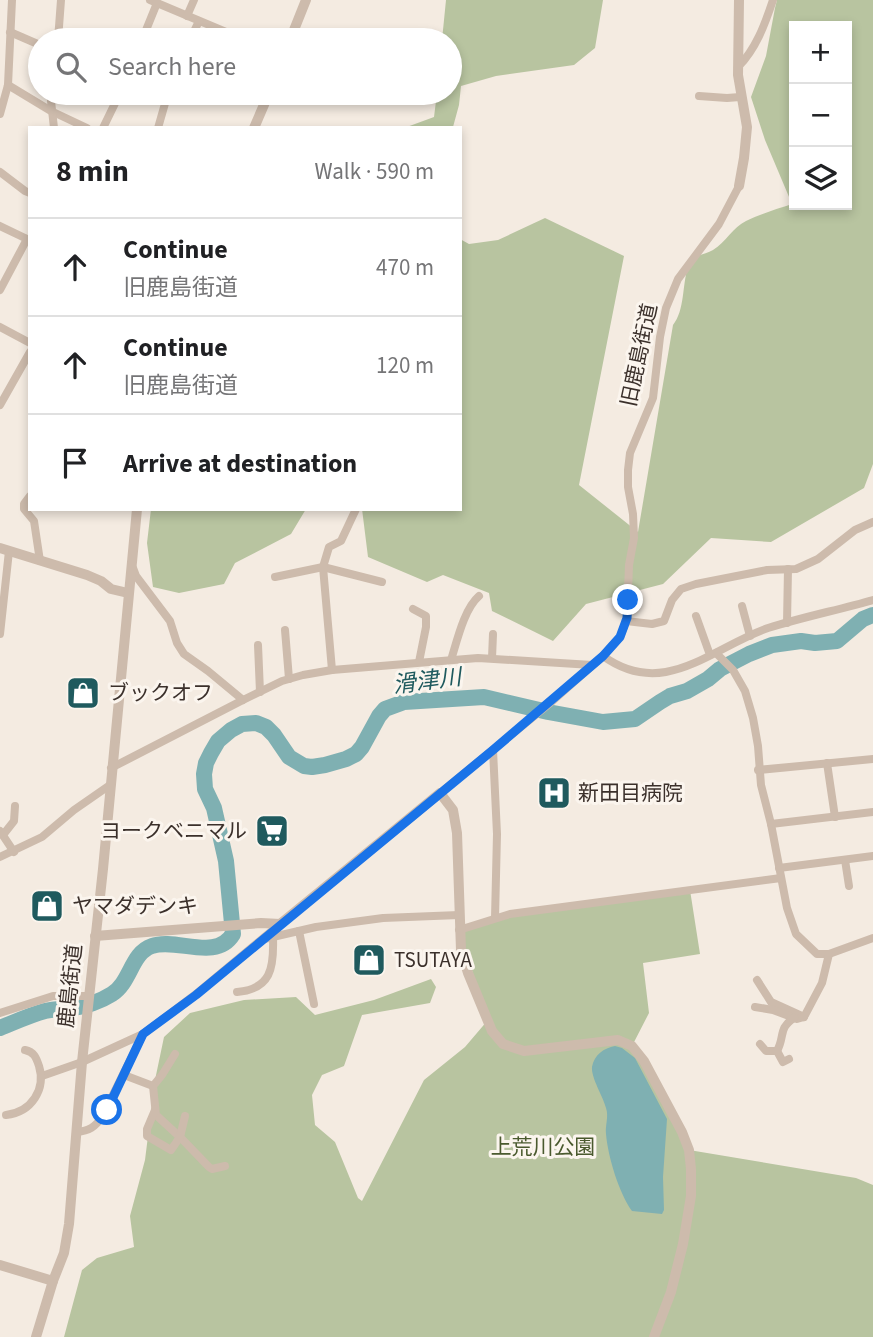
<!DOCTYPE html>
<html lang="en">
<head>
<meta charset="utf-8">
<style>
	:root { --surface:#fff; --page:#f6f6f6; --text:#202124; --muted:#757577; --line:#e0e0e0 }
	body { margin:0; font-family:"Source Sans 3","Noto Sans JP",sans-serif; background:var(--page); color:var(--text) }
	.controls { position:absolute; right:21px; top:21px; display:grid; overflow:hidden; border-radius:0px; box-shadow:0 4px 10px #0003 }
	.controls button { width:63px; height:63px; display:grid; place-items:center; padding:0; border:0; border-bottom:2px solid var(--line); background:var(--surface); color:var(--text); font:35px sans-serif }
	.stop { position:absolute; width:21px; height:21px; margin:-16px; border:5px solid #1a73e8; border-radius:50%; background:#fff }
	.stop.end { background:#1a73e8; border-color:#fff; box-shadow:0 2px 7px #0008 }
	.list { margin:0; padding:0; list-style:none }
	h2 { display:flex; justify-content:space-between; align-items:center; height:91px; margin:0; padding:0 28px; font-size:30px }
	h2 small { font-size:23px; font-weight:400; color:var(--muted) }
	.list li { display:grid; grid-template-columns:46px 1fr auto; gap:21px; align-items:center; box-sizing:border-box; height:98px; padding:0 28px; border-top:2px solid var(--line) }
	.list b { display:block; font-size:26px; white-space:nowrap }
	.list p { margin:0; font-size:23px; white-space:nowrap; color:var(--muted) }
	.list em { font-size:23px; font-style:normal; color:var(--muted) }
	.icon { flex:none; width:38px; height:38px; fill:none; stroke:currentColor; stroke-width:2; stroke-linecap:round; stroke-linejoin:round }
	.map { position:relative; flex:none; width:873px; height:1337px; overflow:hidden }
	.search { position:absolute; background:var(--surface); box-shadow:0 4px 10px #0003; left:28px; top:28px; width:434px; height:77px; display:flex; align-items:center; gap:18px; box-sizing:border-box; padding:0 24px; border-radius:38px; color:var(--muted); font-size:26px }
	.panel { position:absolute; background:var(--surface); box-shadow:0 4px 10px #0003; left:28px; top:126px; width:434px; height:385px; border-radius:0px }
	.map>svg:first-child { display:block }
</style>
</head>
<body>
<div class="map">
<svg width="873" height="1337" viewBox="0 0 873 1337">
	<rect width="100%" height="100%" fill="#f4ebe1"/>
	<g fill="#b8c4a0" fill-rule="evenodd">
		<polygon points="446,0 603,0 595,48 574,65 496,76 461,86 459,105 453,127 404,128 434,117 437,93 450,93 450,40 442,40"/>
		<path d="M 777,0 L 873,0 L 873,464 L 864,488 L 771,542 L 711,538 L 663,584 L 586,604 L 553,641 L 492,611 L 489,593 L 443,575 L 427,582 L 368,557 L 362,509 L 460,509 L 460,239 L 469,244 L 498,240 L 545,218 L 624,256 L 579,485 L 638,532 L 673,325 C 685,310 682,285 688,267 C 691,255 704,255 713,250 C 726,242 733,227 746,221 C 760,214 777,209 792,204 L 765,140 L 751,97 L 766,56 L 775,8 ZM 794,26 L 847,26 L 847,205 L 794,205 Z"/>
		<polygon points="151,509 306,509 291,534 235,563 224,584 179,593 153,587 147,543"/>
		<polygon points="690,890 700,954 643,963 649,1013 632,1046 689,1150 856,1178 873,1185 873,1337 64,1337 82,1270 97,1258 134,1247 130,1216 145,1160 155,1080 164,1037 190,1013 244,1000 296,997 315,1015 374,1000 431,979 436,987 430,1003 362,1015 344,1066 322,1075 312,1095 315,1125 335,1142 358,1198 362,1201 424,1080 465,1047 488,1020 459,930 495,918"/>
	</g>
	<path fill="#7fb0b2" d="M 615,1046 L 622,1048 L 635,1058 L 667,1119 L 663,1177 L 664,1210 L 662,1214 L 632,1211 C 619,1193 608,1157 606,1134 C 605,1125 609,1117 606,1108 C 603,1096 591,1078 592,1067 C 594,1055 604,1048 615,1046 Z"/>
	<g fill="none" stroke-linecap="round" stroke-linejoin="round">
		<path stroke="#7fb0b2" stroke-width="16" d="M 0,1028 C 15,1022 30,1015 45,1011 C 54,1009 63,1009 72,1008 C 85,1007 101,1001 112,994 C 131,982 131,953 152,946 C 176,937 216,962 233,934 L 226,861 L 214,808 L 205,789 L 204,774 L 206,763 L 211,753 L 218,741 L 231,730 L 242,724 L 256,723 L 266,727 L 274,735 L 289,757 L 304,766 L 312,767 L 325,765 L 346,759 L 356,754 L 362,747 L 379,716 L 385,709 L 404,702 L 484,697 L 548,712 L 603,722 L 635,719 L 660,702 L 670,696 L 687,691 L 708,679 L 720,669 L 749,654 L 772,645 L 801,641 L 815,643 L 837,641 L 863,619 L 873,615"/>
		<g stroke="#cdbbac" stroke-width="8">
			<polyline points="150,0 245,40"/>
			<polyline points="187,16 194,0"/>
			<polyline points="10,32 40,45"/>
			<polyline points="58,40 61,0"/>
			<polyline points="142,40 157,3"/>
			<polyline points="190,40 199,21"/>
			<path d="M 738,67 C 756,49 765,24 773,0"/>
			<polyline points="8,85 51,111 87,128"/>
			<polyline points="53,93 51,101 54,128"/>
			<polyline points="699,96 727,98 740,97"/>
			<polyline points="0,114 8,85 12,0"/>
			<polyline points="103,128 120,93"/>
			<polyline points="158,128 168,93"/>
			<polyline points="0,172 25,191 30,193"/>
			<polyline points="0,226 27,239 30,239"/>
			<polyline points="0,290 27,239"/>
			<polyline points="0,327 30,343"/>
			<polyline points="0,405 30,352"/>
			<polyline points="30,496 24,504 24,509 34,521 40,561"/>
			<polyline points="133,568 136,576 170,621 177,643 184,654 208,671 243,700"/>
			<polyline points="275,577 323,567 382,582"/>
			<polyline points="742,606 750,636"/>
			<polyline points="413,609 426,616 426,627 419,662"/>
			<polyline points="696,616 710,655"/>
			<polyline points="626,621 652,624 664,621 672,600 681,589 696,584 767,570 796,569 818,559 855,530 873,522"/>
			<polyline points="787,623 788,569"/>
			<polyline points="285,630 289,679"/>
			<polyline points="0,634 9,551"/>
			<polyline points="258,645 260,692"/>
			<polyline points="716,653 733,670 745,691 753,718 758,746 761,785 771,824 787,908 796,934 817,954 829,954 873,938"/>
			<path d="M 603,656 C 664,700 711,648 768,628 C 803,617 838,610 873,600"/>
			<polyline points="492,658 493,634"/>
			<path d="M 451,660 C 457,641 464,609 479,596"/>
			<polyline points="332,670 323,567 329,547 341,541 356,509"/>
			<polyline points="493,750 497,834 495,918"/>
			<polyline points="827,763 835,817"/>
			<polyline points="111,768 243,700 282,681 303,675 332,670 478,658 592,665"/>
			<polyline points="758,770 873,759"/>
			<polyline points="440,793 549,704 603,656 620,637 627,619 629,565 634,538 633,514 628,487 628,470 630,453 653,398 660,337 666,308 678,279 719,224 739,186"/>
			<polyline points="771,824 873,812"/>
			<polyline points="0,831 14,852"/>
			<polyline points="3,835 14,821 15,806"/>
			<polyline points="0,857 42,837 74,810 110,785"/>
			<polyline points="845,860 849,886"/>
			<polyline points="779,868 873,856"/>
			<polyline points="459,930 510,914 781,878"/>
			<polyline points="299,931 314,1004"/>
			<polyline points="264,939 316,927 383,918 459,915"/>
			<polyline points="757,980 771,1002 804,1017"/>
			<path d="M 237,992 C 271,989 274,968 273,938"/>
			<polyline points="755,1007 773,1010 797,1019 804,1017 822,983 829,954"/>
			<polyline points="0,1013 53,996 89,996"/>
			<path d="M 760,1044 L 766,1051 L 777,1051 C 785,1037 778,1028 794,1018"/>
			<polyline points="777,1051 783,1062 789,1059"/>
			<polyline points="175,1054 162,1075 153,1086 156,1115 181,1138 209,1167 212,1169 225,1166"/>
			<polyline points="124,1075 153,1086"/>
			<polyline points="42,1076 82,1062 143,1034"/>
			<polyline points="155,1110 147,1129 147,1136 171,1150 180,1137 185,1116"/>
			<path d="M 6,1115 C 32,1112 46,1089 39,1066 C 36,1057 34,1052 25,1050"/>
			<path d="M 77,1132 C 89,1131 95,1127 102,1117 L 143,1034 L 196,994 L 280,924"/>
		</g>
		<g stroke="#cdbbac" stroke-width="10">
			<polyline points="290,40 306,0"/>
			<polyline points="254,128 269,93"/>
			<polyline points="739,186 744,158 747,127 738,75 739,0"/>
			<polyline points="0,548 87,575 101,581 111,589 128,593"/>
			<polyline points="95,936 261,923 280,924 440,793 453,810 457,833 461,950 468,973 492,1031 503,1044 524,1051 618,1040 632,1046 644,1061 682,1132 689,1150 691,1169 691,1196 683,1244 671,1292 654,1337"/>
			<polyline points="0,1265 53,1281"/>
			<polyline points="36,1337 53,1281 64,1253 69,1224 82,1062 103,869 137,509"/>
		</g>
	</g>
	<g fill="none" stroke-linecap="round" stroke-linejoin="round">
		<polyline stroke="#1a73e8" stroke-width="9" points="107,1110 143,1034 196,995 493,750 603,656 620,637 627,618 628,600"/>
	</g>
	<defs>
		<symbol id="shop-square" viewBox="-11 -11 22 22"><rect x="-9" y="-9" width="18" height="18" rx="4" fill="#1f5a5e" stroke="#fbf5ee"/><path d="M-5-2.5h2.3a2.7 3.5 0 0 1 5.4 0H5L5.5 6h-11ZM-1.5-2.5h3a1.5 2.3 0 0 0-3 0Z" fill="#fff"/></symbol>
		<symbol id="hospital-square" viewBox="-11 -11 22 22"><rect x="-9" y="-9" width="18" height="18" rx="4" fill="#1f5a5e" stroke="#fbf5ee"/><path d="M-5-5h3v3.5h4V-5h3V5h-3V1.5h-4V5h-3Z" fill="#fff"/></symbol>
		<symbol id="supermarket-square" viewBox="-11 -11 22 22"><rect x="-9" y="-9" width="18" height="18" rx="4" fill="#1f5a5e" stroke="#fbf5ee"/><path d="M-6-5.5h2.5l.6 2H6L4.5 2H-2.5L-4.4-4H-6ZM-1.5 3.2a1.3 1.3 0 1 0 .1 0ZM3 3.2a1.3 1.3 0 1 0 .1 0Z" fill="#fff"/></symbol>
	</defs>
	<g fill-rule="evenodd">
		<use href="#shop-square" x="64" y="674" width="38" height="38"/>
		<use href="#hospital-square" x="535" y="774" width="38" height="38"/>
		<use href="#supermarket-square" x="253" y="812" width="38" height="38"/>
		<use href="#shop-square" x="28" y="887" width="38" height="38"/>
		<use href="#shop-square" x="350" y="941" width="38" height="38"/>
	</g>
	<g text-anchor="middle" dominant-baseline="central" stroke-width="6" stroke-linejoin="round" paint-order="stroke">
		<g font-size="21" fill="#3b302b" stroke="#fbf5ee">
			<text transform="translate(639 355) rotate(-78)">旧鹿島街道</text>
			<text transform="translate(70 986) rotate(-84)">鹿島街道</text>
		</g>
		<g font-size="21" fill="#3b302b" stroke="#fbf5ee" text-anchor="start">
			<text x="108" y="693">ブックオフ</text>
			<text x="578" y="793">新田目病院</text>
			<text x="247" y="831" text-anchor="end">ヨークベニマル</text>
			<text x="72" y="906">ヤマダデンキ</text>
			<text x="394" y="960">TSUTAYA</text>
		</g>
		<g font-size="21" fill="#4a5a2e" stroke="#fbf5ee">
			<text x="543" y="1147">上荒川公園</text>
		</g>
		<g font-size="23" font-style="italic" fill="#1f5a5e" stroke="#fbf5ee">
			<text transform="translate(427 681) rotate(-7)">滑津川</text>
		</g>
	</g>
</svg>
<div class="controls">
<button>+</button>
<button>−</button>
<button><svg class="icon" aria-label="layers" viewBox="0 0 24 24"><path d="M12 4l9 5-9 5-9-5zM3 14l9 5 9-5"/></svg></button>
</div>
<div class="stop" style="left:107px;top:1110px"></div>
<div class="stop end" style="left:628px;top:600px"></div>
<div class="search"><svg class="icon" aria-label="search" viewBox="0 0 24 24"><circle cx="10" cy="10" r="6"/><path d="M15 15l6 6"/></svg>Search here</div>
<section class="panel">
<h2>8 min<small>Walk · 590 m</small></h2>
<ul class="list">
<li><svg class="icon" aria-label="ahead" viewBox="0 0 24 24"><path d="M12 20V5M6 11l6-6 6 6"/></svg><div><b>Continue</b><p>旧鹿島街道</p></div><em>470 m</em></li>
<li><svg class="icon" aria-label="ahead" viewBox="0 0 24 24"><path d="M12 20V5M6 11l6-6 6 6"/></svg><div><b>Continue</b><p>旧鹿島街道</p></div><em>120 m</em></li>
<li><svg class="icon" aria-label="arrive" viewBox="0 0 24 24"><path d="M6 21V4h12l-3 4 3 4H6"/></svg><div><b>Arrive at destination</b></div></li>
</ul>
</section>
</div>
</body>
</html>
